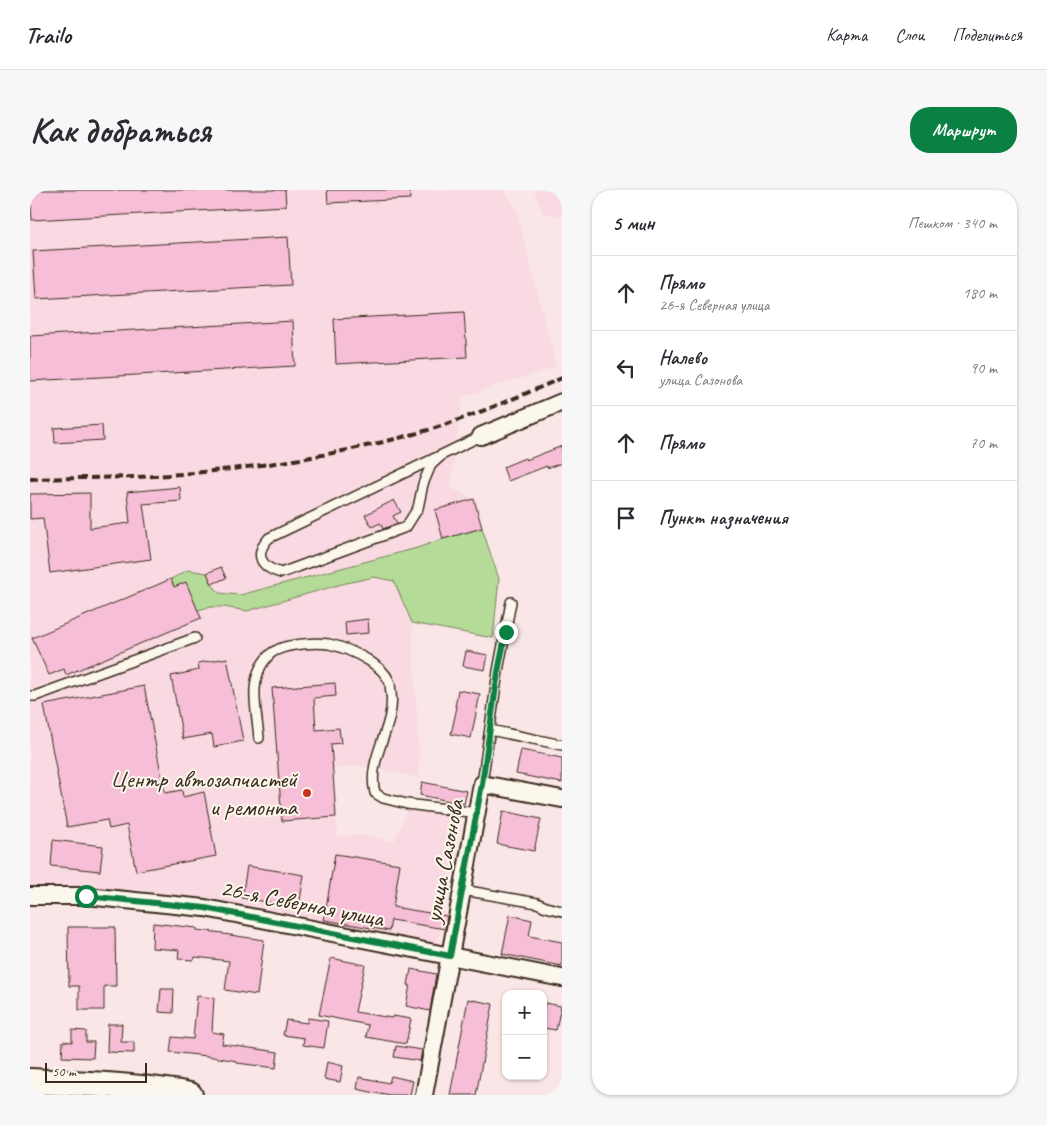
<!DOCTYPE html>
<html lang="ru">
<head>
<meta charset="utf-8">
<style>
	:root { --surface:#fff; --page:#f7f7f7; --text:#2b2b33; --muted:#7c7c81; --line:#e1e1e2; --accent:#0b8043 }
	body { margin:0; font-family:Caveat,sans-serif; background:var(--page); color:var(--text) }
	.controls { position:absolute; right:15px; bottom:15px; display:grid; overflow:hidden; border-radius:10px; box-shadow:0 1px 4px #0004 }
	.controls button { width:45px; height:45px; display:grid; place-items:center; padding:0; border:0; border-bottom:1px solid var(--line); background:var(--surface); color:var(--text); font:25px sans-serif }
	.scale { position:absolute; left:15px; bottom:12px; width:102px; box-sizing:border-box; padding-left:5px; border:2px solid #3b2a1e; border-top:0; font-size:14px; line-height:18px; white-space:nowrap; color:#3b2a1e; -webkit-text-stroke:4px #fbf7ec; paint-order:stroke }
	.stop { position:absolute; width:15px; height:15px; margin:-11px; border:4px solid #0b8043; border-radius:50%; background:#fff }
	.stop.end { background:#0b8043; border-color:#fff; box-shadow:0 1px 5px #0008 }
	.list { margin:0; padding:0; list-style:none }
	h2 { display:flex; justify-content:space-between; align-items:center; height:65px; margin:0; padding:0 20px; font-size:21px }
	h2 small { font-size:16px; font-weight:400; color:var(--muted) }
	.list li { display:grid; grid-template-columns:32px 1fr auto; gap:15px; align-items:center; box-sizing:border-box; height:75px; padding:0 20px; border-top:1px solid var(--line) }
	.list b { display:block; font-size:19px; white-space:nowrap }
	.list p { margin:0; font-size:16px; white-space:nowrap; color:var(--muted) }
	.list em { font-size:16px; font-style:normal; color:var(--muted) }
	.icon { flex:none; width:28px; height:28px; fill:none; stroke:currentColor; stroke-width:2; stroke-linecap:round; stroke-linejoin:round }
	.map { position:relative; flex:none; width:532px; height:905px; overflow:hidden; border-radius:20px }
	header { display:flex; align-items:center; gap:30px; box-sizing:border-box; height:70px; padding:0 25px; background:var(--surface); border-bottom:1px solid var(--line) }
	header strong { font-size:24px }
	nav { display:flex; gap:28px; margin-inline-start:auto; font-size:18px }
	.intro { display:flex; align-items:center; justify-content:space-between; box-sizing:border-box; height:120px; padding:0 30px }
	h1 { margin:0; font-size:35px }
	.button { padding:12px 22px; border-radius:20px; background:var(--accent); color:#fff; font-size:18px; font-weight:700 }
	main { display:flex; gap:30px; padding:0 30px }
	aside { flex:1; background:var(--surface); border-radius:20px; box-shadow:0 1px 4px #0004 }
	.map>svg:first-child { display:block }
</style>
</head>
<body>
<header>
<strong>Trailo</strong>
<nav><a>Карта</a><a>Слои</a><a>Поделиться</a></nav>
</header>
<div class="intro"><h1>Как добраться</h1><a class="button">Маршрут</a></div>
<main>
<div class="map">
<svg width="532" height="905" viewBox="0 0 532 905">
	<rect width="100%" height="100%" fill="#fae6e6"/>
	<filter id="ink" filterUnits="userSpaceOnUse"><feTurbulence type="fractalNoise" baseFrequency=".02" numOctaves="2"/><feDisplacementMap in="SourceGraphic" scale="10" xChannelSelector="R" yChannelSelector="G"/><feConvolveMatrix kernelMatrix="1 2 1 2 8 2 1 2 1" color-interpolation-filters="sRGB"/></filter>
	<g filter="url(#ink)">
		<g fill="#f9dae2">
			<polygon points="0,0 474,0 487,21 526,177 432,207 421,298 444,309 452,338 469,389 463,448 382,433 390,588 330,575 303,579 308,646 332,645 364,651 378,619 429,625 408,754 111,700 0,697"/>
			<polygon points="504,0 532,0 532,26 513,23"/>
		</g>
		<polygon fill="#b4dc98" stroke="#78835b" points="452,338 469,389 463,448 382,433 364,391 344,387 312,394 217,421 194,417 180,417 168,420 144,397 141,389 158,380 177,383 182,394 189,403 210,405 387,358 413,349"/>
		<g fill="#f6bfd7" stroke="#3b2a1e">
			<polygon points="0,0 255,0 256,16 2,30"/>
			<polygon points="297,0 379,0 380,9 298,13"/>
			<polygon points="258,47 261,95 6,109 3,61"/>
			<polygon points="434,122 437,167 306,174 304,129"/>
			<polygon points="263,131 265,176 0,191 0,146"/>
			<polygon points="72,235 73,250 25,253 24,238"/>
			<polygon points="532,256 532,273 517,278 517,276 478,291 473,277 495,268 496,270"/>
			<polygon points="150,297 151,311 113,314 121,369 20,383 13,328 0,329 0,304 60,303 60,338 100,333 97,302"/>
			<polygon points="444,309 452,338 413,349 405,320"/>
			<polygon points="364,310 371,322 363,326 367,333 353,339 350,333 342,337 335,325"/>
			<polygon points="191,377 196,388 182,394 177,383"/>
			<polygon points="141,389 144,397 156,392 171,428 36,485 34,479 19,485 2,448"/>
			<polygon points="338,429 339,443 316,445 315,432"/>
			<polygon points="436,461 458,465 455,480 433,476"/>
			<polygon points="197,468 213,551 184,557 182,544 153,549 141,486 169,480 168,473"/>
			<polygon points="305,493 306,506 284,508 286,540 309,538 311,553 301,554 306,627 252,631 242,498"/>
			<polygon points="114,496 135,603 152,600 153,607 174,602 186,666 106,681 97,635 79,639 77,630 37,637 14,515"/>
			<polygon points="428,500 450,504 441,548 421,544 427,517 425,517"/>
			<polygon points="491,560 532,568 532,593 486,584"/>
			<polygon points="392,592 437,601 434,614 390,605"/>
			<polygon points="473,621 511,629 504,661 467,654"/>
			<polygon points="23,650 73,656 70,681 21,676"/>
			<polygon points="305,664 370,674 363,717 417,726 415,739 361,730 359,741 294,730"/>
			<polygon points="217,676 274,685 269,717 212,708"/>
			<polygon points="480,725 502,730 499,746 532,752 532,776 472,764"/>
			<polygon points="123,733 167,738 167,740 193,743 193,744 234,750 227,805 195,800 199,771 165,767 164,770 148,769 149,760 122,758"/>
			<polygon points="38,737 85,737 86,796 74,796 74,820 49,820 49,796 39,796"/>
			<polygon points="301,768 335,775 325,822 362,828 363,826 381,829 376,854 336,847 338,835 289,825"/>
			<polygon points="381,779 406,784 400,821 376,816 380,795 378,795"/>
			<polygon points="131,799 144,799 143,823 129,822"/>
			<polygon points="167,806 184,808 182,842 194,844 192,854 248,862 246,878 207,873 207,871 177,866 140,862 142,847 163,849"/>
			<polygon points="438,809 463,814 446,905 420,905"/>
			<polygon points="515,813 531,816 526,840 513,838 513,824"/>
			<polygon points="278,828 298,831 294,858 273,855 274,848 253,845 256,830 277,833"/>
			<polygon points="78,834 92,834 91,852 104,852 104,863 77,862"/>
			<polygon points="42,840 56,841 56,852 64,852 63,868 32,867 33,851 42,852"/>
			<polygon points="366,856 392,860 390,871 364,867"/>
			<polygon points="297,872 313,876 310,892 294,889"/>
			<polygon points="361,886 383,891 380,905 360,905 350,903 350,904 327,899 329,887 359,893"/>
		</g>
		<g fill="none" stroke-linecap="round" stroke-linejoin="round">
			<defs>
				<g id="service">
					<path d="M 412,265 L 401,275 L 393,294 L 388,318 L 376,337 L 251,383 C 231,377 223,365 239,348 L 451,246"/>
					<polyline points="0,506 5,506 165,448"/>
					<polyline points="460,540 532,555"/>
					<path d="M 229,548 C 227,523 218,491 235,470 C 238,466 243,461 247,460 C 258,454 287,452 299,454 C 313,457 326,463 338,470 C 346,476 355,481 359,491 C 361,494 360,499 361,503 C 366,537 336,568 345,603 L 353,608 L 377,614 L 447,623"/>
					<polyline points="452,594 468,481 481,412"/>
					<polyline points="433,700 507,713 516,717 532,721"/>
				</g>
				<g id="minor">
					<polyline points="451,246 532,212"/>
					<polyline points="0,706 56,706 175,718 532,788"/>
					<polyline points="394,905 452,594 532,609"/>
				</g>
				<path id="secondary" d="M 0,891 C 53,894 108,895 160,905"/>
			</defs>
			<use href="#service" stroke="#3b2a1e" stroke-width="12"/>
			<use href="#minor" stroke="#3b2a1e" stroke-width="20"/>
			<use href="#secondary" stroke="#3b2a1e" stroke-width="28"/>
			<use href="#service" stroke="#fbf7ec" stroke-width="9"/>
			<use href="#minor" stroke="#fbf7ec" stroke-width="16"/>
			<use href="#secondary" stroke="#fbf7ec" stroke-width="24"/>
			<path stroke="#3b2a1e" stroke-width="4" stroke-dasharray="8 4" stroke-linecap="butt" d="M 0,289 C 35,288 71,288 106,287 C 205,282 311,266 405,238 C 448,224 490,206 532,188"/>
		</g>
	</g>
	<g fill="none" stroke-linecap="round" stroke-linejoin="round" filter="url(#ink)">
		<polyline stroke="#0b8043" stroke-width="6" points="56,706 175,718 420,766 452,594 468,482 476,442"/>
	</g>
	<circle fill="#c8321e" stroke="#fbf7ec" stroke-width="2" cx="277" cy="603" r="5"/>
	<g text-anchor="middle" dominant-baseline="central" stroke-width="4" stroke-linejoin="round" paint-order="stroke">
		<g font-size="24" fill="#3b2a1e" stroke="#fbf7ec" text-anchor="end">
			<text x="267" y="589">Центр автозапчастей<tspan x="267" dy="28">и ремонта</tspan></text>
		</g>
		<g font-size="24" fill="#3b2a1e" stroke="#fbf7ec">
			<text transform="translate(414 671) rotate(-79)">улица Сазонова</text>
			<text transform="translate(272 713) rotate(11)">26-я Северная улица</text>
		</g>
	</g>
</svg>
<div class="controls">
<button>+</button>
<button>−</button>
</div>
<div class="scale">50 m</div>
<div class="stop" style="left:56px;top:706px"></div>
<div class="stop end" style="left:476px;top:442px"></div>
</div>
<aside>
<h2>5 мин<small>Пешком · 340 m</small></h2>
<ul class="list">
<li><svg class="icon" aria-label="ahead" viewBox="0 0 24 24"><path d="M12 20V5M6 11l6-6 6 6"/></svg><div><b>Прямо</b><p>26-я Северная улица</p></div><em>180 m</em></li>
<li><svg class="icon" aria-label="left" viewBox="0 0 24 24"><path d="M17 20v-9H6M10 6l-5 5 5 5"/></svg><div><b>Налево</b><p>улица Сазонова</p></div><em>90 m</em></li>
<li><svg class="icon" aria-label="ahead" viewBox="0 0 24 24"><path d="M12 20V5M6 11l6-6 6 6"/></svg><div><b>Прямо</b></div><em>70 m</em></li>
<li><svg class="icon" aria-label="arrive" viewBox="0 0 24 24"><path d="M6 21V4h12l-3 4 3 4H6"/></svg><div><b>Пункт назначения</b></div></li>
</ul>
</aside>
</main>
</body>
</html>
